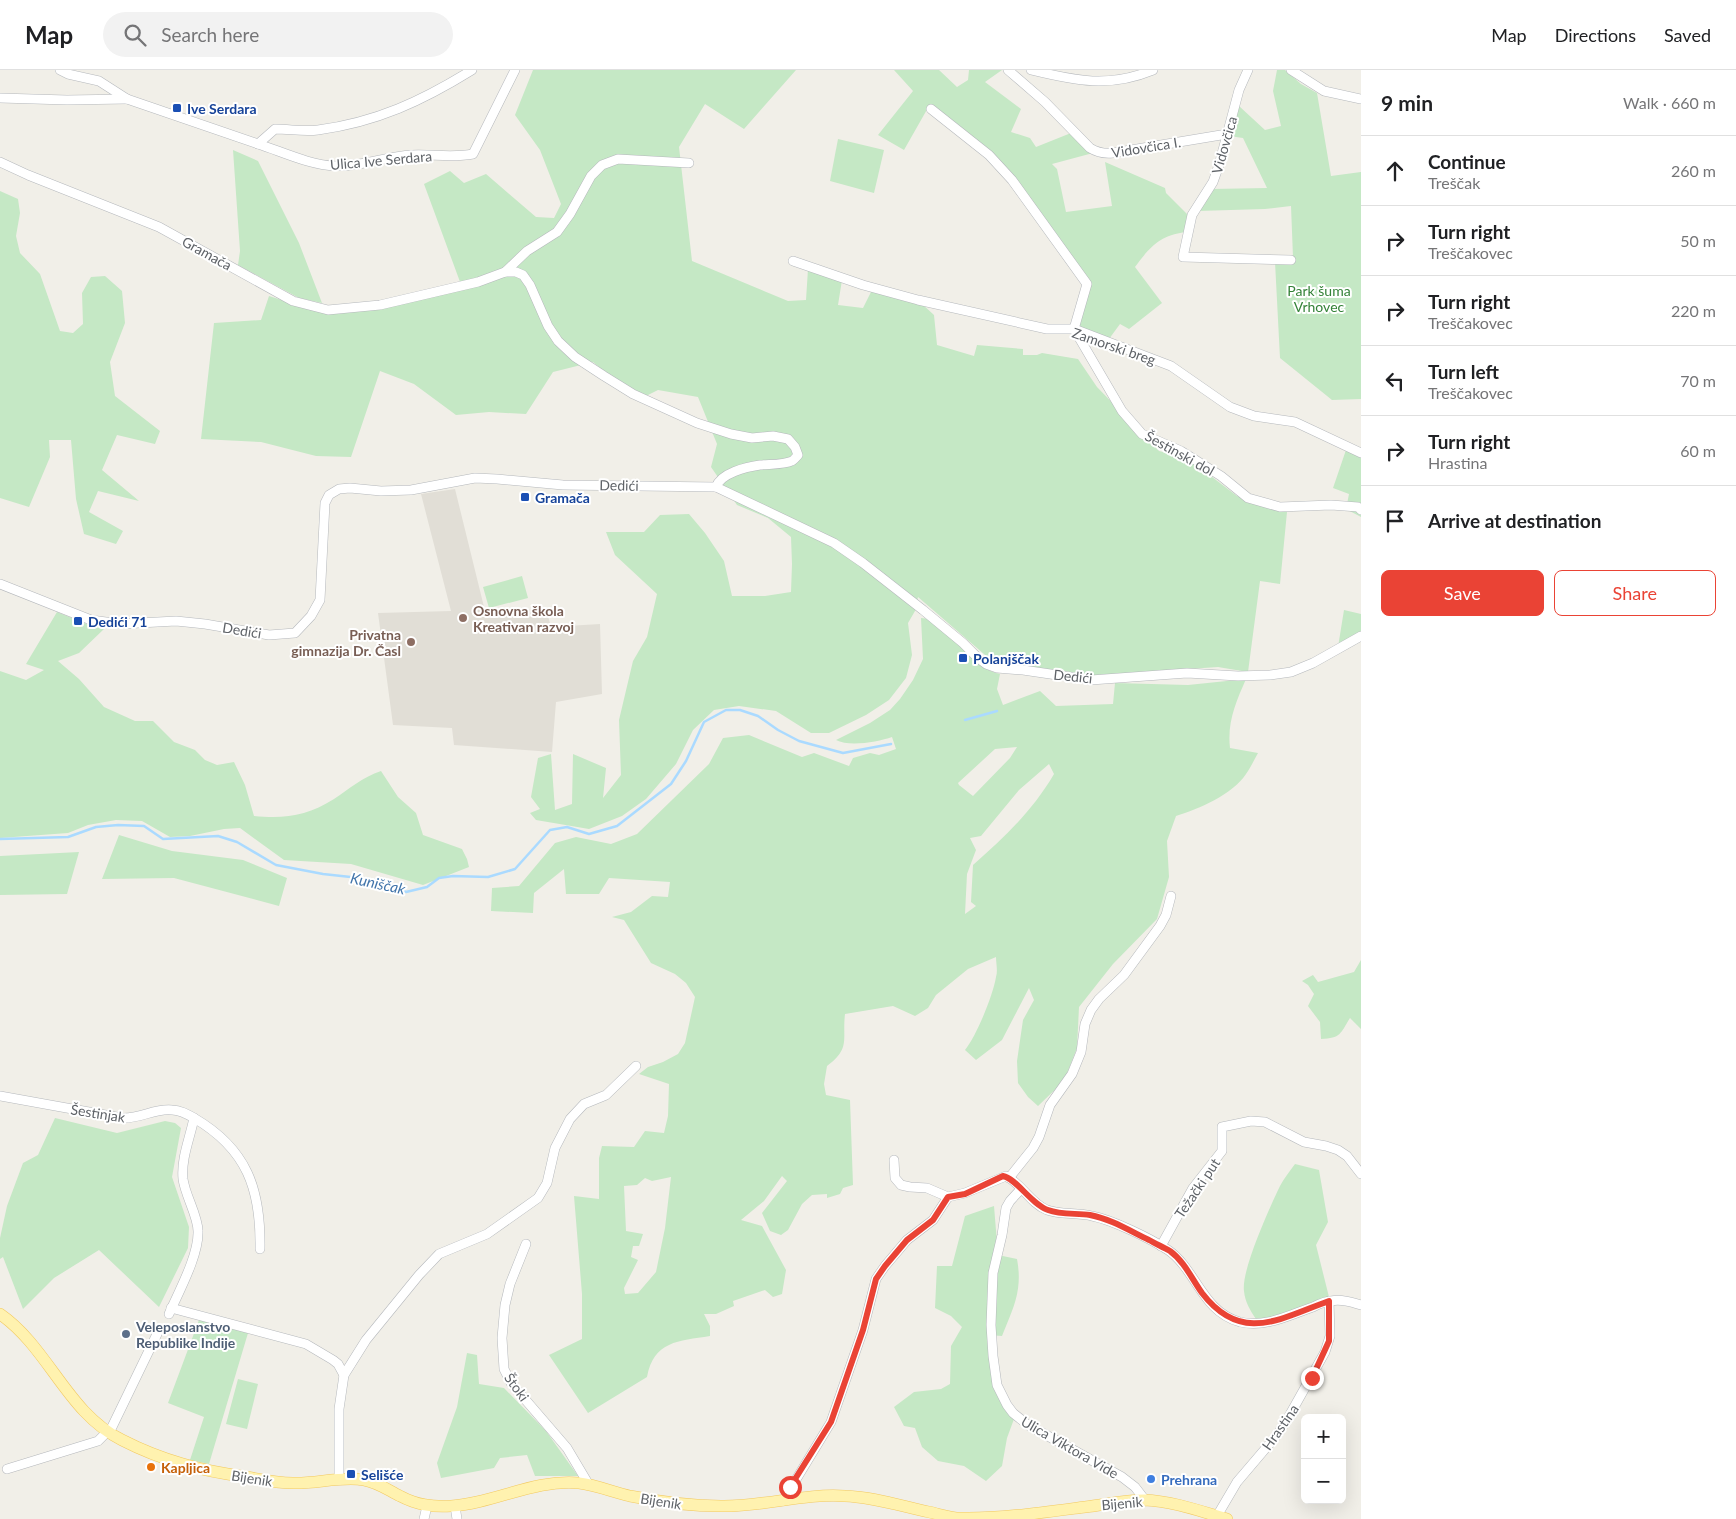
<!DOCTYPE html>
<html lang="en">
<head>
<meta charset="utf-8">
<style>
	:root { --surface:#fff; --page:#f2f2f2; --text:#202124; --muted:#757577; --line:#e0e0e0; --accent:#ea4335 }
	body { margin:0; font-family:Lato,sans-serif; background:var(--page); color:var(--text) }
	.controls { position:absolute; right:15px; bottom:15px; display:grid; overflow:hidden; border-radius:8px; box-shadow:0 5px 20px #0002 }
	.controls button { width:45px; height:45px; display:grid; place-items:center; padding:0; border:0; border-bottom:1px solid var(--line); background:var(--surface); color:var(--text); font:25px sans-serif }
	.stop { position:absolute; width:15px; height:15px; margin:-11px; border:4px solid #ea4335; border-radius:50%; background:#fff }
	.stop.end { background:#ea4335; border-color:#fff; box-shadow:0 1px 5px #0008 }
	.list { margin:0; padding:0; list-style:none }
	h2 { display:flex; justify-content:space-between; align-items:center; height:65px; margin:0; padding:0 20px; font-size:21px }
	h2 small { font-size:16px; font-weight:400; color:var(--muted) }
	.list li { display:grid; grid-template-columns:32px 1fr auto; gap:15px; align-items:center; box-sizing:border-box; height:70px; padding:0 20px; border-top:1px solid var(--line) }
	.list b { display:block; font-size:19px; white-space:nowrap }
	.list p { margin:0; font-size:16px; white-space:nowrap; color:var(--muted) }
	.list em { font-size:16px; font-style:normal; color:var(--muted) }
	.actions { display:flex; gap:10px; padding:15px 20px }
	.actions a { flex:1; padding:11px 0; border:1px solid var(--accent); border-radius:8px; text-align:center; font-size:18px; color:var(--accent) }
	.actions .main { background:var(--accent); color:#fff }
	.icon { flex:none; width:28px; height:28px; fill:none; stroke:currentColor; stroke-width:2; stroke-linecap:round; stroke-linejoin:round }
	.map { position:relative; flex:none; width:1361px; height:1449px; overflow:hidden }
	header { display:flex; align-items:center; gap:30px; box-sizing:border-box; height:70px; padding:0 25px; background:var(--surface); border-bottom:1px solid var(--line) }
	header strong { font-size:24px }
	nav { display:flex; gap:28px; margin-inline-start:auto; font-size:18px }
	.search { width:350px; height:45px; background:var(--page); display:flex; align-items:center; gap:12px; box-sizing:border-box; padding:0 18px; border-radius:28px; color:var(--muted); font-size:19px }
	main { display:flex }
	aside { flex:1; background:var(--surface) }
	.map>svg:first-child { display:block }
</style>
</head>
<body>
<header>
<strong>Map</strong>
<div class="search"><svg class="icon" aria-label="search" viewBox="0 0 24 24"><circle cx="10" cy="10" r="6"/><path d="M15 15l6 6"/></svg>Search here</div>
<nav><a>Map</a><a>Directions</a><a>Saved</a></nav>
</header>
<main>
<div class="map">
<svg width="1361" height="1449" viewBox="0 0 1361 1449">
	<rect width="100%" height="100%" fill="#f1efe8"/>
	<polygon fill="#e1ded6" points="455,419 485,541 546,539 551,557 600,554 602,624 556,632 552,682 454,675 452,658 393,655 378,543 451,541 421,424"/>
	<g fill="#c5e8c5" fill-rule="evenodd">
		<polygon points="533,0 796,0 744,59 705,34 679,77 692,191 788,231 806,230 808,199 842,210 838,235 863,238 872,220 921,233 934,245 937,275 974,286 977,275 1023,279 1023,285 1037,285 1042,283 1078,289 1097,317 1159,381 1181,387 1195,394 1237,426 1287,442 1280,514 1260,511 1248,602 1218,597 1085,606 992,591 918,527 915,541 908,553 912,585 906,608 889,630 866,645 829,663 811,663 776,641 739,636 714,640 693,660 676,694 646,729 622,746 589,759 536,750 530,743 540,739 531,727 538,688 551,684 555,740 572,734 573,684 606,698 603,728 621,705 619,650 633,591 647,567 657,524 615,485 606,462 644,462 660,445 689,444 705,463 724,491 732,526 765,526 791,522 792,494 791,467 768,448 737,435 711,397 717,374 698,327 658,320 638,330 593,292 553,302 526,344 489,342 456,345 414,314 380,301 351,387 316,386 261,372 201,369 214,253 261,250 269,226 326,244 463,220 424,114 450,101 464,113 486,104 536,147 554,148 561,134 540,80 515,45"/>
		<path d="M 894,0 L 939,0 L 957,17 L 968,10 L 969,0 L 1002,0 L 985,12 L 1021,39 L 1011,62 L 1030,68 L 1036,77 L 1071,63 L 1093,83 L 1052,94 L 1057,99 L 1066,142 L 1112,136 L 1105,92 L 1165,118 L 1166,123 L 1189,146 L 1185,162 C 1159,166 1150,177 1135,197 L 1162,233 L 1129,259 L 1120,254 L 1109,269 L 1078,257 L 1091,214 L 1011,105 L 929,36 L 904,80 L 878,65 L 913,21 Z"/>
		<polygon points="1277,0 1285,0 1301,14 1317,23 1331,106 1361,102 1361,329 1332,330 1280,288 1275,192 1293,187 1291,136 1265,139 1197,141 1211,119 1267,118 1243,68 1229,66 1239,36 1265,60 1281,56 1273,21"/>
		<polygon points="838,69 884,80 874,123 830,111"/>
		<polygon points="233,80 258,91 299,173 322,233 299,228 238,195 240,181"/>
		<polygon points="0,121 18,129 20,143 16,166 20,183 40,204 60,261 73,263 83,254 82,223 91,207 105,206 122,221 125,253 110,292 115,326 160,361 155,374 117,365 102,400 139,431 98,421 89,442 123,461 116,474 84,464 76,429 71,370 49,370 50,387 29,437 0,428"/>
		<polygon points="1346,380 1361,388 1361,447 1346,439 1349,424 1333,418"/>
		<polygon points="522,506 528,528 489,538 483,517"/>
		<polygon points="1344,540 1361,544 1361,562 1338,577"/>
		<path d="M 57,542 L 89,555 L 104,559 L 79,583 L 58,591 L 79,609 L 104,637 L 135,651 L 153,651 L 174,672 L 195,680 L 205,690 L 217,695 L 234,692 L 245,715 L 254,746 C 285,749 307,746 334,729 C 349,719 363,707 381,701 L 398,727 L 416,743 L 423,765 L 462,779 L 467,789 L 469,797 L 423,815 L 351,794 L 284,790 L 240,758 L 224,759 L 190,766 L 170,767 L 142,751 L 116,750 L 88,755 L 68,763 L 0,768 L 0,601 L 26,610 L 44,600 L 26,594 Z"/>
		<path d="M 921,548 C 946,548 971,599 1000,604 L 997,619 L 1003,635 L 1040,621 L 1056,636 L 1113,634 L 1115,613 L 1188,615 L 1246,609 C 1236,632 1227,652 1230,678 L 1258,683 C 1254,690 1251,697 1246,704 C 1233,724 1199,739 1176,746 L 1167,771 L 1169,807 L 1157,849 L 1113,894 L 1079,937 L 1077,978 L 1064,1011 L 1038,1036 L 1028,1027 L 1018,1013 L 1017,991 L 1023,950 L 1034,930 L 1029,918 L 1002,970 L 976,990 L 965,980 C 977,965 993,925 996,907 C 998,901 996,893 996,887 L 968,899 L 936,925 L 928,938 L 915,946 L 893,936 L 845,944 C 842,970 851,978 827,996 L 824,1014 L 826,1025 L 850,1030 L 853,1115 L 843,1118 L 840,1124 L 827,1128 L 827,1124 L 812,1125 L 802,1134 L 788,1160 L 781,1165 L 770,1161 L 762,1143 L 787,1111 L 782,1106 L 764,1131 L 741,1150 L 762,1156 L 786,1200 L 782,1224 L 773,1227 L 765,1220 L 733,1231 L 734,1236 L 716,1244 L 704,1244 L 710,1256 L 710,1266 C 678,1271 654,1271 647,1307 L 588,1343 L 549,1285 L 582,1269 L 582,1224 L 574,1126 L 599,1129 L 599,1088 L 602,1076 L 634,1077 L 645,1061 L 664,1063 L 668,1046 L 669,1014 L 639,1004 L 648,997 L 663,992 L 678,984 L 685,973 L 695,927 L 686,913 L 675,904 L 651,893 L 624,850 L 612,847 L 631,842 L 652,826 L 668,827 L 670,812 L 609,808 L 599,824 L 566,824 L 564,799 L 534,823 L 533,843 L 491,841 L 492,818 L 519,816 L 555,773 L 576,767 L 611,774 L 637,764 L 709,694 L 723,668 L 749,665 L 802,687 L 814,683 L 849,696 L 853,688 L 870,683 L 879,685 L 896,679 L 892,667 C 878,672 849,677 836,670 L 870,653 L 890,640 L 900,629 L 913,610 L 923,589 ZM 1017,677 L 1010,688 L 973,726 L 959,715 L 958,713 L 995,679 ZM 1049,694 L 1054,704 C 1033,740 1005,767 973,795 L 971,832 L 976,836 L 965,844 L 967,804 L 976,780 L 970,768 L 981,766 L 1019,720 ZM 671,1107 L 665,1158 L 656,1202 L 638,1223 L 625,1224 L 624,1218 L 638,1190 L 631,1187 L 633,1176 L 639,1176 L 643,1164 L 626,1161 L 624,1116 L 637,1115 L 645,1108 L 652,1111 Z"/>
		<polygon points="119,765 172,781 243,790 287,808 279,836 174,808 102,809"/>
		<polygon points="79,782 67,824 0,825 0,786"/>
		<path d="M 1361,890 L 1361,959 L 1350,948 C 1340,964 1341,968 1321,969 L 1320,952 L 1308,936 L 1314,924 L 1308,915 L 1302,911 L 1313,905 L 1318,912 L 1354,902 Z"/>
		<polygon points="55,1048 117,1063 165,1051 175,1053 181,1058 172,1107 189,1157 188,1178 159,1237 99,1180 54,1208 23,1239 3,1187 0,1189 0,1168 7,1136 23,1093 38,1085"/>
		<path d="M 1295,1094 L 1319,1100 L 1328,1152 L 1316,1175 L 1329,1227 L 1267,1250 L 1256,1249 C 1250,1240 1245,1232 1244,1221 C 1241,1200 1270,1137 1280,1116 C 1284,1108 1290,1101 1295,1094 Z"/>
		<path d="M 994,1136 L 998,1185 L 1017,1189 C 1023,1221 1013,1238 1002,1266 L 988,1265 L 991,1305 L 1014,1349 L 1007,1368 L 1002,1396 L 986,1411 L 964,1396 L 938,1391 L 922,1377 L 915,1358 L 904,1356 L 894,1337 L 914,1322 L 941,1319 L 950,1314 L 951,1276 L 962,1257 L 951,1246 L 935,1238 L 937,1196 L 952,1196 L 965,1146 Z"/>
		<polygon points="199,1250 248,1263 209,1394 190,1390 204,1347 168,1333"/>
		<polygon points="467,1283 477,1285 479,1314 504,1318 546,1361 578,1406 535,1406 527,1385 500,1388 494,1398 441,1408 437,1393 457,1337"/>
		<polygon points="238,1309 258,1314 247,1359 226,1354"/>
	</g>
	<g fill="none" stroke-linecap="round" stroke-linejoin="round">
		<g stroke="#aadaff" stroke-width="2.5">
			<polyline points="965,650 997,641"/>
			<polyline points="0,769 68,767 96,757 118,755 144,756 163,769 218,766 237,772 276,795 323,804 369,809 388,813 406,822 427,817 439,808 453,806 488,807 515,799 550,760 567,757 589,764 617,756 671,714 686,691 704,652 726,640 740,640 758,646 778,660 799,671 843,683 891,674"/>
		</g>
		<defs>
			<g id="minor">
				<path d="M 60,0 L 68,4 L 99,11 L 127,29 L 258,74 L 275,59 C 290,59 304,62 318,60 C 377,52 422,31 472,0"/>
				<path d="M 1008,0 L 1045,32 L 1090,78 C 1098,83 1104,84 1113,83 L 1227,64"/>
				<path d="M 1031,0 C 1076,11 1109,18 1153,0"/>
				<polyline points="1248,0 1239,20 1219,95 1213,112 1192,145 1183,187 1291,190"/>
				<polyline points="1291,0 1324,21 1361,29"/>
				<polyline points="0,28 67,30 127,29"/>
				<polyline points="931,39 989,85 1012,110 1087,214 1074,259 1122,341 1142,364 1181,381 1221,406 1248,428 1280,437 1331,435 1358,437 1361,440"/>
				<path d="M 258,74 C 283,82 309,95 336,96 C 361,97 386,86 412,85 C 432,84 453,88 473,84 L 515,0"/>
				<polyline points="0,92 28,105 159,157 293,231 328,240 380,235 478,212 505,202 527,181 557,162 570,144 591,106 602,95 618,89 689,93"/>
				<polyline points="793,191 863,215 918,230 1047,259 1074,259 1171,296 1230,337 1254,346 1295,352 1361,383"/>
				<path d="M 505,202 L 516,202 L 523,205 L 530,215 L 548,256 L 558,271 L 575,287 L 604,306 L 633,324 L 697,353 L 731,364 L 752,368 L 773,366 L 788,369 L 795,377 L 798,385 C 797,386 793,391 792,391 C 783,395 770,394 760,395 C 746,397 721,403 716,417"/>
				<polyline points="0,514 91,550 121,554 176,551 205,554 269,565 295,563 311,546 320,530 325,433 329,425 339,419 350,418 381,421 411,420 475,408 497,409 563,415 716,417 834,473 863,493 923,540 963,573 978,588 986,594 997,598 1023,600 1091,610 1187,603 1238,606 1270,605 1291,602 1313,593 1361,566"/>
				<path d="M 0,1026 L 122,1048 C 140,1049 155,1038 172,1040 C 180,1040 187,1044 194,1048"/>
				<polyline points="1009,1108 1033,1078 1039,1067 1050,1035 1072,1004 1081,982 1085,954 1091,940 1099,929 1124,905 1160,856 1166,845 1171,826"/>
				<polyline points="1021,1119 1010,1131 1006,1138 1002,1165 993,1203 991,1255 993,1286 997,1315 1007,1335 1013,1343 1028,1355 1122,1407 1135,1417 1145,1430"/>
				<path d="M 948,1127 L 965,1123 L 1006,1106 C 1022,1114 1030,1133 1047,1140 C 1061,1145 1077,1142 1092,1146 C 1113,1150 1151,1169 1168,1180 C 1196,1199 1202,1242 1240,1252 C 1266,1258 1289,1245 1313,1237 C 1319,1234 1325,1231 1331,1231 C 1341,1229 1351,1232 1361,1235"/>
				<polyline points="526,1174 510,1214 505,1235 502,1268 504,1299 511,1313 567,1378 589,1415"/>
				<polyline points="1161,1176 1193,1118 1222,1081 1222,1057 1251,1051 1265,1052 1304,1072 1326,1076 1338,1080 1347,1086 1361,1104"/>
				<polyline points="171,1238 306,1274 333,1290 338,1294 344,1305"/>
				<path d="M 169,1244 C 179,1221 199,1185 198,1161 C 198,1146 185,1125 183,1109 C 181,1088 190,1068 194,1048 C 247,1079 261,1119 260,1179"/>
				<polyline points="7,1399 98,1371 112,1357 158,1262"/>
				<polyline points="339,1410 339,1339 344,1305 366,1270 419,1205 439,1184 487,1164 538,1128 547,1113 555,1078 570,1049 584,1034 606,1025 636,996"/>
				<polyline points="783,1431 831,1352 863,1260 876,1209 885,1196 907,1170 933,1150 948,1127 927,1118 910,1117 901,1115 895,1108 894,1090"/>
				<polyline points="455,1436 457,1449"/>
				<polyline points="1217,1446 1237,1412 1277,1365 1288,1348 1325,1282 1330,1266 1329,1231"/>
				<polyline points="424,1449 427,1436"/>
			</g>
			<path id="major" d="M 0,1244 C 49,1278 67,1343 122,1370 C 163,1391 202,1401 247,1407 C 262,1410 277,1413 293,1413 C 316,1414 341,1406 364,1410 C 377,1412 388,1420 400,1426 C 417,1435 432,1437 451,1436 C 496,1433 533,1409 579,1413 C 596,1415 613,1422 630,1426 C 660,1432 690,1436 721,1436 C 762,1437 804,1423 845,1426 C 873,1427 901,1436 929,1442 C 939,1444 950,1448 961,1448 C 999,1449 1047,1442 1085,1437 C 1104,1435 1124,1430 1144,1430 C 1172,1431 1200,1441 1227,1449"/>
		</defs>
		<use href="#minor" stroke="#b5b8bc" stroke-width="10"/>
		<use href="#major" stroke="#f2c960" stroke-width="12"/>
		<use href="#minor" stroke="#fff" stroke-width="9"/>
		<use href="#major" stroke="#fff2af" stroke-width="11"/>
	</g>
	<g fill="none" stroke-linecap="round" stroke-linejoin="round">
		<path stroke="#ea4335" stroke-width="6" d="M 790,1417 L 831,1352 L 863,1260 L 876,1209 L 885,1196 L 907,1170 L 933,1150 L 948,1127 L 965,1124 L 1003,1106 C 1016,1108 1031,1134 1048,1140 C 1061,1145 1076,1143 1090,1145 C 1111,1149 1130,1161 1149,1170 C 1156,1174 1163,1177 1170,1181 C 1184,1191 1192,1209 1202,1223 C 1242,1275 1281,1248 1329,1231 L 1329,1271 L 1312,1308"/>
	</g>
	<g fill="#1a4fb4" stroke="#fff" stroke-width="2">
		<rect x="172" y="33" width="10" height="10" rx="2.5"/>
		<rect x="520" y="422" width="10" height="10" rx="2.5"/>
		<rect x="73" y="546" width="10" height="10" rx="2.5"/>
		<rect x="958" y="583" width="10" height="10" rx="2.5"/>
		<rect x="346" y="1399" width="10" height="10" rx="2.5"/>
	</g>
	<g fill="#8d6e63" stroke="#fff" stroke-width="2">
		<circle cx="463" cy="548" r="5"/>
		<circle cx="411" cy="572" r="5"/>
	</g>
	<circle fill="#5c6f8a" stroke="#fff" stroke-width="2" cx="126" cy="1264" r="5"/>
	<circle fill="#e8710a" stroke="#fff" stroke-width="2" cx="151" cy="1397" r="5"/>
	<circle fill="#3f7fe0" stroke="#fff" stroke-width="2" cx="1151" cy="1409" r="5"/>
	<g text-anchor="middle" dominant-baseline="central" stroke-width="4" stroke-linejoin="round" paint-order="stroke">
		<g font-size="14" font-weight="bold" fill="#164399" stroke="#fff" text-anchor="start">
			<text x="187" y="38">Ive Serdara</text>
			<text x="535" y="427">Gramača</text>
			<text x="88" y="551">Dedići 71</text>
			<text x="973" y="588">Polanjščak</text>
			<text x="361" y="1404">Selišće</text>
		</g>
		<g font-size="14" fill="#5f6368" stroke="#fff">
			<text transform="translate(1224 75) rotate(-74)">Vidovčica</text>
			<text transform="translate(1146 77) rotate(-9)">Vidovčica I.</text>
			<text transform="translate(381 90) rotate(-5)">Ulica Ive Serdara</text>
			<text transform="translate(207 183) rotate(29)">Gramača</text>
			<text transform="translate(1114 276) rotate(19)">Zamorski breg</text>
			<text transform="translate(1180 383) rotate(29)">Šestinski dol</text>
			<text transform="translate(619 415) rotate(1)">Dedići</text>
			<text transform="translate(242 560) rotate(9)">Dedići</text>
			<text transform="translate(1073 606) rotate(6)">Dedići</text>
			<text transform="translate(98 1043) rotate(9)">Šestinjak</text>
			<text transform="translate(1197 1118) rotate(-56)">Težački put</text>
			<text transform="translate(517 1317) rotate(54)">Štoki</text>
			<text transform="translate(1280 1357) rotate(-55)">Hrastina</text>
			<text transform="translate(1070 1377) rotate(30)">Ulica Viktora Vide</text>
			<text transform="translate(252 1408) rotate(9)">Bijenik</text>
			<text transform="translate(661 1431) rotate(9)">Bijenik</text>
			<text transform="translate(1122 1433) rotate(-5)">Bijenik</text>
		</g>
		<g font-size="14" fill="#348238" stroke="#fff">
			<text x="1319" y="220">Park šuma<tspan x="1319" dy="16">Vrhovec</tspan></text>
		</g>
		<g font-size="14" font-weight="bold" fill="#785e54" stroke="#fff" text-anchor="start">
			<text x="473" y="540">Osnovna škola<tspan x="473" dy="16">Kreativan razvoj</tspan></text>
			<text x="401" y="564" text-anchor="end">Privatna<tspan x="401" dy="16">gimnazija Dr. Časl</tspan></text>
		</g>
		<g font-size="14" font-weight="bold" fill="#4e5e75" stroke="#fff" text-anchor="start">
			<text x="136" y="1256">Veleposlanstvo<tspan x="136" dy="16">Republike Indije</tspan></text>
		</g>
		<g font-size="14" font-weight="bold" fill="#c56008" stroke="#fff" text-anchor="start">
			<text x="161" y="1397">Kapljica</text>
		</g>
		<g font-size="14" font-weight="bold" fill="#366cbe" stroke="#fff" text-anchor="start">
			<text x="1161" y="1409">Prehrana</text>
		</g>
		<g font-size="15" font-style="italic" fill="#4174aa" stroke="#fff">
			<text transform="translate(378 813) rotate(12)">Kuniščak</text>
		</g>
	</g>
</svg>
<div class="controls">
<button>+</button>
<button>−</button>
</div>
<div class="stop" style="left:790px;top:1417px"></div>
<div class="stop end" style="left:1312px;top:1308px"></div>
</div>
<aside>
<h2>9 min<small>Walk · 660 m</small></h2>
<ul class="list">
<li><svg class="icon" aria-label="ahead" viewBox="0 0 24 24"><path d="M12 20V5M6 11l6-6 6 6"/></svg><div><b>Continue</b><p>Treščak</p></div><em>260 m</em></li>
<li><svg class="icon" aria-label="right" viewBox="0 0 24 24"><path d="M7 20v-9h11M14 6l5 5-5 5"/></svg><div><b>Turn right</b><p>Treščakovec</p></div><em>50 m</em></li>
<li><svg class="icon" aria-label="right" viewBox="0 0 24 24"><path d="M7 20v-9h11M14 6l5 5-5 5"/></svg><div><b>Turn right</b><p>Treščakovec</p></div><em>220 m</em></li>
<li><svg class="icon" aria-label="left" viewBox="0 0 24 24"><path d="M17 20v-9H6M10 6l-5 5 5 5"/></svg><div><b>Turn left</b><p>Treščakovec</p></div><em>70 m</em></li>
<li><svg class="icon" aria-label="right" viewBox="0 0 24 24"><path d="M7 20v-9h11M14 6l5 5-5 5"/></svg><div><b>Turn right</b><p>Hrastina</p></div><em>60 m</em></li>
<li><svg class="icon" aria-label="arrive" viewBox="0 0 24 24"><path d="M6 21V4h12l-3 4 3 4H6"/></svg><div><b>Arrive at destination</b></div></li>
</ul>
<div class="actions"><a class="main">Save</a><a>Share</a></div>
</aside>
</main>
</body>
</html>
